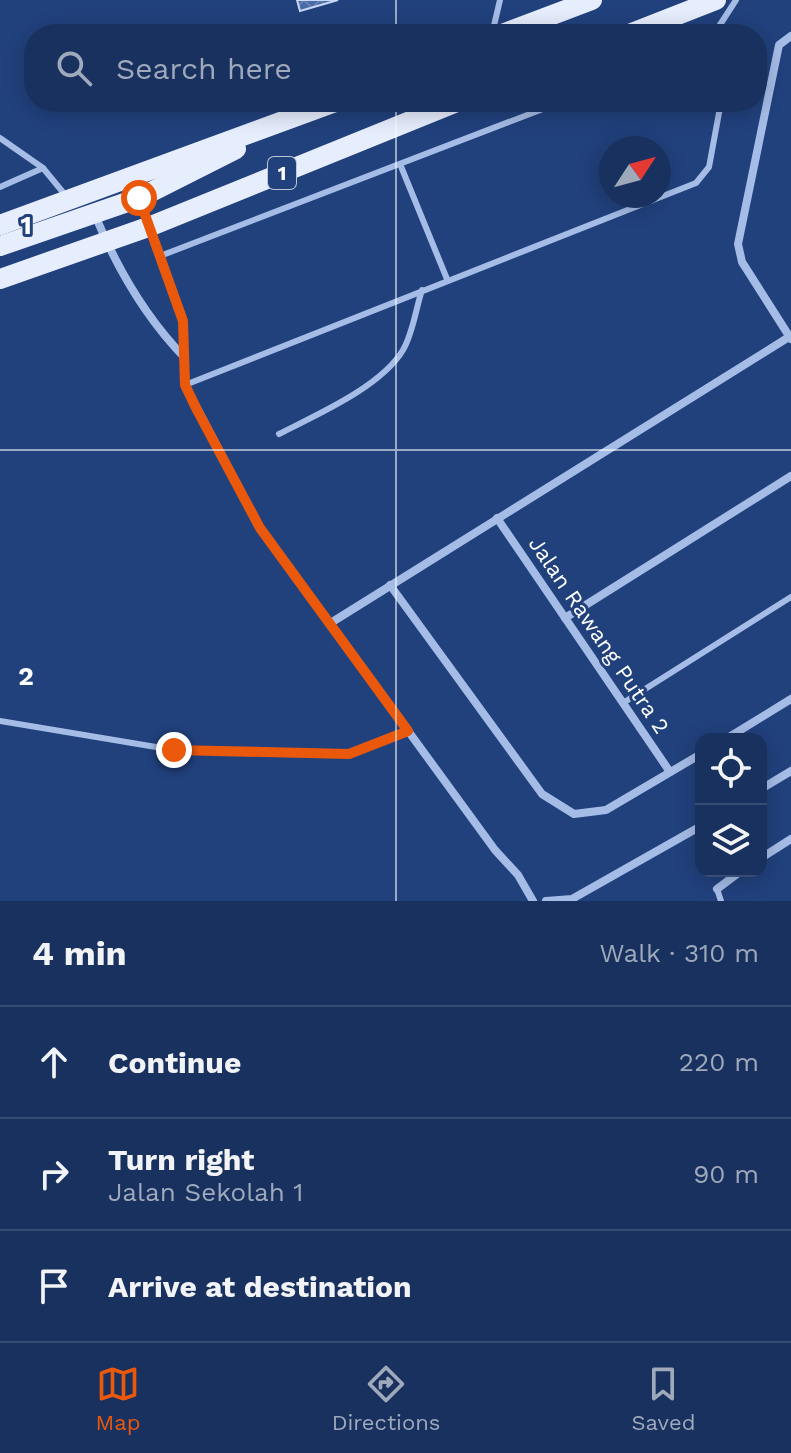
<!DOCTYPE html>
<html lang="en">
<head>
<meta charset="utf-8">
<style>
	:root { --surface:#19315e; --page:#223964; --text:#f1f3f6; --muted:#9fa9bc; --line:#374c73; --accent:#ea580c }
	body { margin:0; font-family:"Work Sans",sans-serif; background:var(--page); color:var(--text) }
	.controls { position:absolute; right:24px; bottom:24px; display:grid; overflow:hidden; border-radius:16px; box-shadow:0 4px 20px #0003 }
	.controls button { width:72px; height:72px; display:grid; place-items:center; padding:0; border:0; border-bottom:2px solid var(--line); background:var(--surface); color:var(--text); font:40px sans-serif }
	.compass { position:absolute; left:599px; top:136px; width:72px; height:72px; border-radius:50%; background:var(--surface); box-shadow:0 4px 20px #0003; rotate:54deg }
	.stop { position:absolute; width:24px; height:24px; margin:-18px; border:6px solid #ea580c; border-radius:50%; background:#fff }
	.stop.end { background:#ea580c; border-color:#fff; box-shadow:0 2px 8px #0008 }
	.list { margin:0; padding:0; list-style:none }
	h2 { display:flex; justify-content:space-between; align-items:center; height:104px; margin:0; padding:0 32px; font-size:34px }
	h2 small { font-size:26px; font-weight:400; color:var(--muted) }
	.list li { display:grid; grid-template-columns:52px 1fr auto; gap:24px; align-items:center; box-sizing:border-box; height:112px; padding:0 32px; border-top:2px solid var(--line) }
	.list b { display:block; font-size:30px; white-space:nowrap }
	.list p { margin:0; font-size:26px; white-space:nowrap; color:var(--muted) }
	.list em { font-size:26px; font-style:normal; color:var(--muted) }
	.icon { flex:none; width:44px; height:44px; fill:none; stroke:currentColor; stroke-width:2; stroke-linecap:round; stroke-linejoin:round }
	.map { position:relative; flex:none; width:791px; height:901px; overflow:hidden }
	.search { position:absolute; background:var(--surface); box-shadow:0 4px 20px #0003; left:24px; right:24px; top:24px; height:88px; display:flex; align-items:center; gap:20px; box-sizing:border-box; padding:0 28px; border-radius:32px; color:var(--muted); font-size:30px }
	.sheet { height:440px; background:var(--surface) }
	nav { display:flex; justify-content:space-around; align-items:center; box-sizing:border-box; height:112px; border-top:2px solid var(--line); background:var(--surface); font-size:22px; color:var(--muted) }
	nav a { display:grid; justify-items:center; gap:4px }
	nav .on { color:var(--accent) }
	.map>svg:first-child { display:block }
</style>
</head>
<body>
<div class="map">
<svg width="791" height="901" viewBox="0 0 791 901">
	<defs>
		<pattern id="building-cross-hatch" width="8" height="8" patternUnits="userSpaceOnUse" patternTransform="scale(2)"><rect width="8" height="8" fill="#4a6aa6"/><path d="M0 0l8 8M0 8l8-8" fill="none" stroke="#6580b3"/></pattern>
	</defs>
	<rect width="100%" height="100%" fill="#21417d"/>
	<polygon fill="url(#building-cross-hatch)" stroke="#c8d8f5" stroke-width="2" points="297,0 338,0 300,11"/>
	<g fill="none" stroke-linecap="round" stroke-linejoin="round">
		<g stroke="#a5bce6" stroke-width="6">
			<polyline points="492,34 500,0"/>
			<polyline points="714,34 736,0"/>
			<polyline points="0,138 43,168 66,196"/>
			<polyline points="400,164 447,279"/>
			<polyline points="0,187 43,168"/>
			<polyline points="160,256 561,102"/>
			<polyline points="185,385 696,183 709,167 721,102"/>
			<path d="M 279,434 C 316,415 381,387 403,350 C 413,333 416,308 422,290"/>
			<polyline points="623,703 791,597"/>
			<polyline points="0,721 174,750 349,754 408,731"/>
			<polyline points="717,889 721,901"/>
		</g>
		<g stroke="#a5bce6" stroke-width="8">
			<polyline points="139,199 183,321 185,385 260,528 495,850 518,875 533,901"/>
			<path d="M 95,215 C 116,266 146,318 185,358"/>
			<polyline points="791,339 742,262 738,244 779,45 791,36"/>
			<polyline points="497,518 670,772"/>
			<polyline points="390,585 542,794 574,814 606,810 701,754"/>
			<polyline points="565,618 791,476"/>
			<polyline points="329,624 789,337"/>
			<polyline points="726,739 791,699"/>
			<polyline points="761,789 791,771"/>
			<polyline points="761,858 791,839"/>
			<polyline points="717,889 741,871"/>
			<polyline points="546,901 572,899 701,826"/>
		</g>
		<g stroke="#e6edfd" stroke-width="20">
			<polyline points="502,34 592,0"/>
			<polyline points="629,34 716,0"/>
			<polyline points="0,225 335,102"/>
			<polyline points="0,246 139,198 236,149"/>
			<polyline points="0,279 151,226 457,102"/>
		</g>
	</g>
	<g fill="none" stroke-linecap="round" stroke-linejoin="round">
		<polyline stroke="#ea580c" stroke-width="10" points="139,198 183,321 185,385 197,410 260,528 408,731 349,754 174,750"/>
	</g>
	<path fill="none" stroke="#fff" stroke-width="2" stroke-opacity="0.55" d="M 396,0 L 396,34M 396,102 L 396,901M 0,450 L 791,450"/>
	<g text-anchor="middle" dominant-baseline="central" stroke-width="6" stroke-linejoin="round" paint-order="stroke">
		<rect fill="#21417d" stroke="#bcc6d8" stroke-width="2" x="268" y="157" width="28" height="32" rx="6"/>
		<g font-size="20" font-weight="bold" fill="#fff">
			<text x="282" y="173">1</text>
		</g>
		<g font-size="22" fill="#fff" stroke="#21417d">
			<text transform="translate(599 635) rotate(56)">Jalan Rawang Putra 2</text>
		</g>
	</g>
	<g font-size="26" text-anchor="middle" font-weight="bold" fill="#fff" stroke="#21417d" stroke-width="6" stroke-linejoin="round" paint-order="stroke">
		<text x="26" y="234">1</text>
		<text x="26" y="685">2</text>
	</g>
</svg>
<div class="controls">
<button><svg class="icon" aria-label="locate" viewBox="0 0 24 24"><circle cx="12" cy="12" r="6"/><path d="M12 2v4M12 18v4M2 12h4M18 12h4"/></svg></button>
<button><svg class="icon" aria-label="layers" viewBox="0 0 24 24"><path d="M12 4l9 5-9 5-9-5zM3 14l9 5 9-5"/></svg></button>
</div>
<svg class="compass" viewBox="-18 -18 36 36"><path d="M0-13l5 13h-10z" fill="#e53935"/><path d="M0 13l5-13h-10z" fill="#9fa9bc"/></svg>
<div class="stop" style="left:139px;top:198px"></div>
<div class="stop end" style="left:174px;top:750px"></div>
<div class="search"><svg class="icon" aria-label="search" viewBox="0 0 24 24"><circle cx="10" cy="10" r="6"/><path d="M15 15l6 6"/></svg>Search here</div>
</div>
<section class="sheet">
<h2>4 min<small>Walk · 310 m</small></h2>
<ul class="list">
<li><svg class="icon" aria-label="ahead" viewBox="0 0 24 24"><path d="M12 20V5M6 11l6-6 6 6"/></svg><div><b>Continue</b></div><em>220 m</em></li>
<li><svg class="icon" aria-label="right" viewBox="0 0 24 24"><path d="M7 20v-9h11M14 6l5 5-5 5"/></svg><div><b>Turn right</b><p>Jalan Sekolah 1</p></div><em>90 m</em></li>
<li><svg class="icon" aria-label="arrive" viewBox="0 0 24 24"><path d="M6 21V4h12l-3 4 3 4H6"/></svg><div><b>Arrive at destination</b></div></li>
</ul>
</section>
<nav>
<a class="on"><svg class="icon" aria-label="map" viewBox="0 0 24 24"><path d="M3 6l6-2 6 2 6-2v14l-6 2-6-2-6 2zM9 4v14M15 6v14"/></svg>Map</a>
<a><svg class="icon" aria-label="directions" viewBox="0 0 24 24"><path d="M12 3l9 9-9 9-9-9zM9 14v-3h6M13 9l2 2-2 2"/></svg>Directions</a>
<a><svg class="icon" aria-label="saved" viewBox="0 0 24 24"><path d="M7 4h10v16l-5-4-5 4z"/></svg>Saved</a>
</nav>
</body>
</html>
